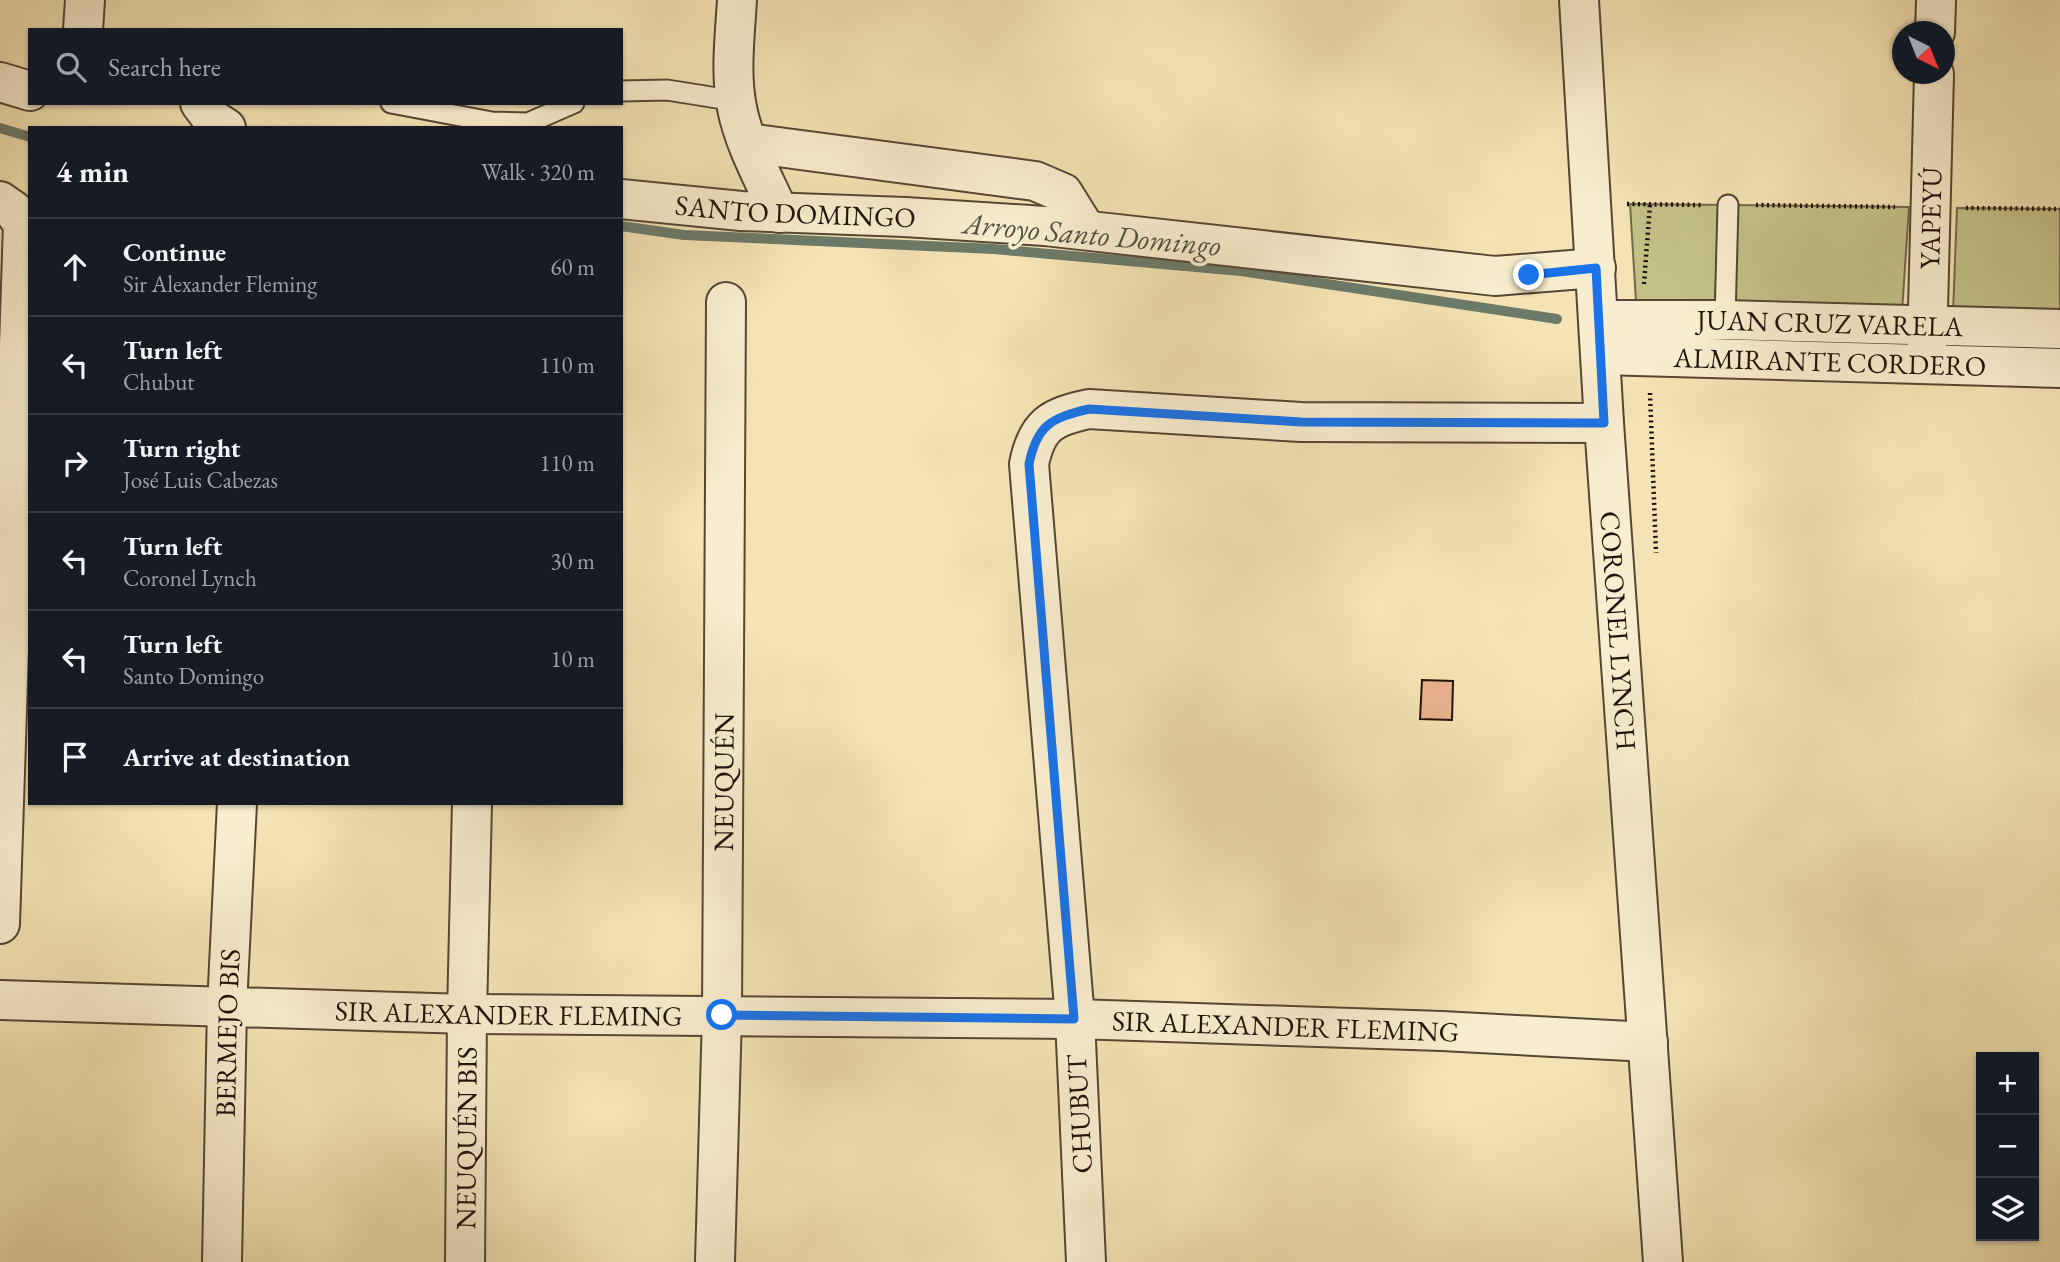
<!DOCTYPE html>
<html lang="en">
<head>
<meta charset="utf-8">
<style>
	:root { --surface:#171b24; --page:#20242c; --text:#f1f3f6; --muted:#9ea1a6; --line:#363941 }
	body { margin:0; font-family:"EB Garamond",serif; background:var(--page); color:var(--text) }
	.controls { position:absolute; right:21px; bottom:21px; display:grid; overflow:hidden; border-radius:0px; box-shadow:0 2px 5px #0004 }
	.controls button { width:63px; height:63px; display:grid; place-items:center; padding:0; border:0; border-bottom:2px solid var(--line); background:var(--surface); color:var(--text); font:35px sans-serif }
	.compass { position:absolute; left:1892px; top:21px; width:63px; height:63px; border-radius:50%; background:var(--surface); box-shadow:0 2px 5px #0004; rotate:137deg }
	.stop { position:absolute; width:21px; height:21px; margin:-16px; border:5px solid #1a73e8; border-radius:50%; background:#fff }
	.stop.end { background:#1a73e8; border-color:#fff; box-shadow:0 2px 7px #0008 }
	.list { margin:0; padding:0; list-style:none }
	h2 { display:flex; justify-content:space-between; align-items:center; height:91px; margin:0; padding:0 28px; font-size:30px }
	h2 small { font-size:23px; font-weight:400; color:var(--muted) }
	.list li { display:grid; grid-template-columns:46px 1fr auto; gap:21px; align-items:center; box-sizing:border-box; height:98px; padding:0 28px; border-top:2px solid var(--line) }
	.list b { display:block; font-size:26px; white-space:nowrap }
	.list p { margin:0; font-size:23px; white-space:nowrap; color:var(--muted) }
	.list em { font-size:23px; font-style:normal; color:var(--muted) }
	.icon { flex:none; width:38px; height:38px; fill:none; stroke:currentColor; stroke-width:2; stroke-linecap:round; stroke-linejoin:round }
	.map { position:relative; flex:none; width:2060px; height:1262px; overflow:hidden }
	.search { position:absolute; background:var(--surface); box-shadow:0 2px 5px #0004; left:28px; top:28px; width:595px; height:77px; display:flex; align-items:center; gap:18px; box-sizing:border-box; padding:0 24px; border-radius:0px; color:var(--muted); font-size:26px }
	.panel { position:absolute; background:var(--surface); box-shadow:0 2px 5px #0004; left:28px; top:126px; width:595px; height:679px; border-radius:0px }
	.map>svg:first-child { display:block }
</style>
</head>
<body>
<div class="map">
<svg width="2060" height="1262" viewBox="0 0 2060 1262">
	<rect width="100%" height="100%" fill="#f4e3b4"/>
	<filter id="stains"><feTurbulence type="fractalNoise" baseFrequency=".00286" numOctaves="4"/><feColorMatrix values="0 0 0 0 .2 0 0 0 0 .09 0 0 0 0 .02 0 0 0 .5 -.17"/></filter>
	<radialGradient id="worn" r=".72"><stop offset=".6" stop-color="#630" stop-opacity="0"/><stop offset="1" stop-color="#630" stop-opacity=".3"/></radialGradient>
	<g fill="#c3c187" stroke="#726a48" stroke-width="2">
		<polygon points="1630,204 1909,207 1902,312 1636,301"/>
		<polygon points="1957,208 2060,209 2060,317 1953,313"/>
	</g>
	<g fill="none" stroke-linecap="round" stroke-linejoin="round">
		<g stroke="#6b7a69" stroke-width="10">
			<polyline points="0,128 30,137"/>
			<polyline points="621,226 684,235 994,249 1241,271 1557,319"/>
		</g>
	</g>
	<polygon fill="#eab290" stroke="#22120a" stroke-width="2" points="1422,680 1453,681 1452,720 1420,719"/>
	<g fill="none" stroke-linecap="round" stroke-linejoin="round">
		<defs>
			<g id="service">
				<polyline points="621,91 667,90 736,101"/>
				<polyline points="391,103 492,122 528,123 574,103"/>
				<polyline points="1725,320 1728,205"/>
			</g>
			<g id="minor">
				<path d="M 737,0 C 735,35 730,73 737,108 C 744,144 764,179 779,213"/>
				<polyline points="83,30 85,0"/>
				<polyline points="1935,32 1936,0"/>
				<polyline points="0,82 30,91"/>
				<polyline points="200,103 212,119 226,128"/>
				<polyline points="748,143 1035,181 1063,193 1086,230"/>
				<path id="s1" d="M 621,199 L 741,211 L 905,217 L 1045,226 L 1495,276 L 1596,268"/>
				<polyline points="0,201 13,210 23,224 0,924"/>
				<path id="s2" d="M 1599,320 L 1725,320 L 2060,329"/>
				<path id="s3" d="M 1927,348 L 1934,74"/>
				<path id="s4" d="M 1601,355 L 2060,368"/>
				<path id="s5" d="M 0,1000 L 467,1014 L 1075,1019 L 1442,1031 L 1648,1042"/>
				<path id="s6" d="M 222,1262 L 227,1006 L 237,803"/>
				<path id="s7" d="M 465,1262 L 467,1014 L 472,803"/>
				<path id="s8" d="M 715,1262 L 722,1015 L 726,302"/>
				<path d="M 1086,1262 L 1075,1019 L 1029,464 C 1037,425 1051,417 1089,409 L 1301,422 L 1604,423"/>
			</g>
			<g id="tertiary">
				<path id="s9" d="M 1579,0 L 1604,423 L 1663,1262"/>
			</g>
		</defs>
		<use href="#service" stroke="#564634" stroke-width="23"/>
		<use href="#minor" stroke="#564634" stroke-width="42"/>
		<use href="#tertiary" stroke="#564634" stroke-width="42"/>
		<g stroke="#22120a" stroke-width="4.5" stroke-dasharray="2 3.5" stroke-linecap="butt">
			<polyline points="1627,204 1702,205"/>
			<polyline points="1756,205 1895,207"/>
			<polyline points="1966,208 2060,209"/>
			<polyline points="1644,284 1650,204"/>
			<polyline points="1650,393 1656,553"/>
		</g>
		<use href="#service" stroke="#f8edce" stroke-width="19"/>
		<use href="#minor" stroke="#f8edce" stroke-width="38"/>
		<use href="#tertiary" stroke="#f8edce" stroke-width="38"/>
	</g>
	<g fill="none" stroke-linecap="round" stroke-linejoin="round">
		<path stroke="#1a73e8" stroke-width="9" d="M 722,1015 L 1074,1019 L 1029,464 C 1037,425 1051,418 1089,409 L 1301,422 L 1604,423 L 1596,268 L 1529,275"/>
	</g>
	<g text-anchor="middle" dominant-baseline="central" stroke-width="7" stroke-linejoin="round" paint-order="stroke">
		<g font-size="28" fill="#22120a" stroke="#f8edce">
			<text stroke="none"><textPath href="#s1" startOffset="175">SANTO DOMINGO</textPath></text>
			<text stroke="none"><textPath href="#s3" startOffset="130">YAPEYÚ</textPath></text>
			<text stroke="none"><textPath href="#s2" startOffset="231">JUAN CRUZ VARELA</textPath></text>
			<text stroke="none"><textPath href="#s4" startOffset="229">ALMIRANTE CORDERO</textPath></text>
			<text stroke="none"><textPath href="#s9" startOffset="632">CORONEL LYNCH</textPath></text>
			<text stroke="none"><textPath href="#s8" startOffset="480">NEUQUÉN</textPath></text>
			<text stroke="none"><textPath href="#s5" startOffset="509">SIR ALEXANDER FLEMING</textPath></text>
			<text stroke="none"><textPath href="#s5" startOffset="1286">SIR ALEXANDER FLEMING</textPath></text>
			<text stroke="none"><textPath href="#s6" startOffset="229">BERMEJO BIS</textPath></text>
			<text transform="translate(1079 1114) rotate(-93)">CHUBUT</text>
			<text stroke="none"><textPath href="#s7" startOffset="124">NEUQUÉN BIS</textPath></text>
		</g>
		<g font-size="30" font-style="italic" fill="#4d4f42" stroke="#f8edce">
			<text transform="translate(1092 234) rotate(5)">Arroyo Santo Domingo</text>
		</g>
	</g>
	<rect width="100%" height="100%" filter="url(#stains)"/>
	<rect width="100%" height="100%" fill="url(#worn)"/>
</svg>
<div class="controls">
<button>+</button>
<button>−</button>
<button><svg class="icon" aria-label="layers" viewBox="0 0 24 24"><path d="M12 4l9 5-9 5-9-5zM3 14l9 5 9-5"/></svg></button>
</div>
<svg class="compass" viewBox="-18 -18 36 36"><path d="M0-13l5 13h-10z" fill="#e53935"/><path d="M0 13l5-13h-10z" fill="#9ea1a6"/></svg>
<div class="stop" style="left:722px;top:1015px"></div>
<div class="stop end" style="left:1529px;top:275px"></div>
<div class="search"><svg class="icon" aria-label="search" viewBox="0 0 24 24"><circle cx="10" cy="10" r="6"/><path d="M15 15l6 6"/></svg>Search here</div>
<section class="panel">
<h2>4 min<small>Walk · 320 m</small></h2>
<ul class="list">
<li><svg class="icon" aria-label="ahead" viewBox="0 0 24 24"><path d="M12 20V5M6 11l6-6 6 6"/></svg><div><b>Continue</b><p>Sir Alexander Fleming</p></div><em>60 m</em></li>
<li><svg class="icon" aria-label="left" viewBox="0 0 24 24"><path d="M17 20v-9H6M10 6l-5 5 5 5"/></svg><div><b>Turn left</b><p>Chubut</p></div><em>110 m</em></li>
<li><svg class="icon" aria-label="right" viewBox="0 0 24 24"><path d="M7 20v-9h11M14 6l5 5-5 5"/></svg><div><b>Turn right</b><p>José Luis Cabezas</p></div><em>110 m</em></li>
<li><svg class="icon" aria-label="left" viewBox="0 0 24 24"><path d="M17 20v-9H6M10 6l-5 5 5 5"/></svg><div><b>Turn left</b><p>Coronel Lynch</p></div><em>30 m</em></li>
<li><svg class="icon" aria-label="left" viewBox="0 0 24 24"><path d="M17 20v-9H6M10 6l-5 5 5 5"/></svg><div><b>Turn left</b><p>Santo Domingo</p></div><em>10 m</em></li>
<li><svg class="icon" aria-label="arrive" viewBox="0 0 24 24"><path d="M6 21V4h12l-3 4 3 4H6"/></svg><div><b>Arrive at destination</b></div></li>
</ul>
</section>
</div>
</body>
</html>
